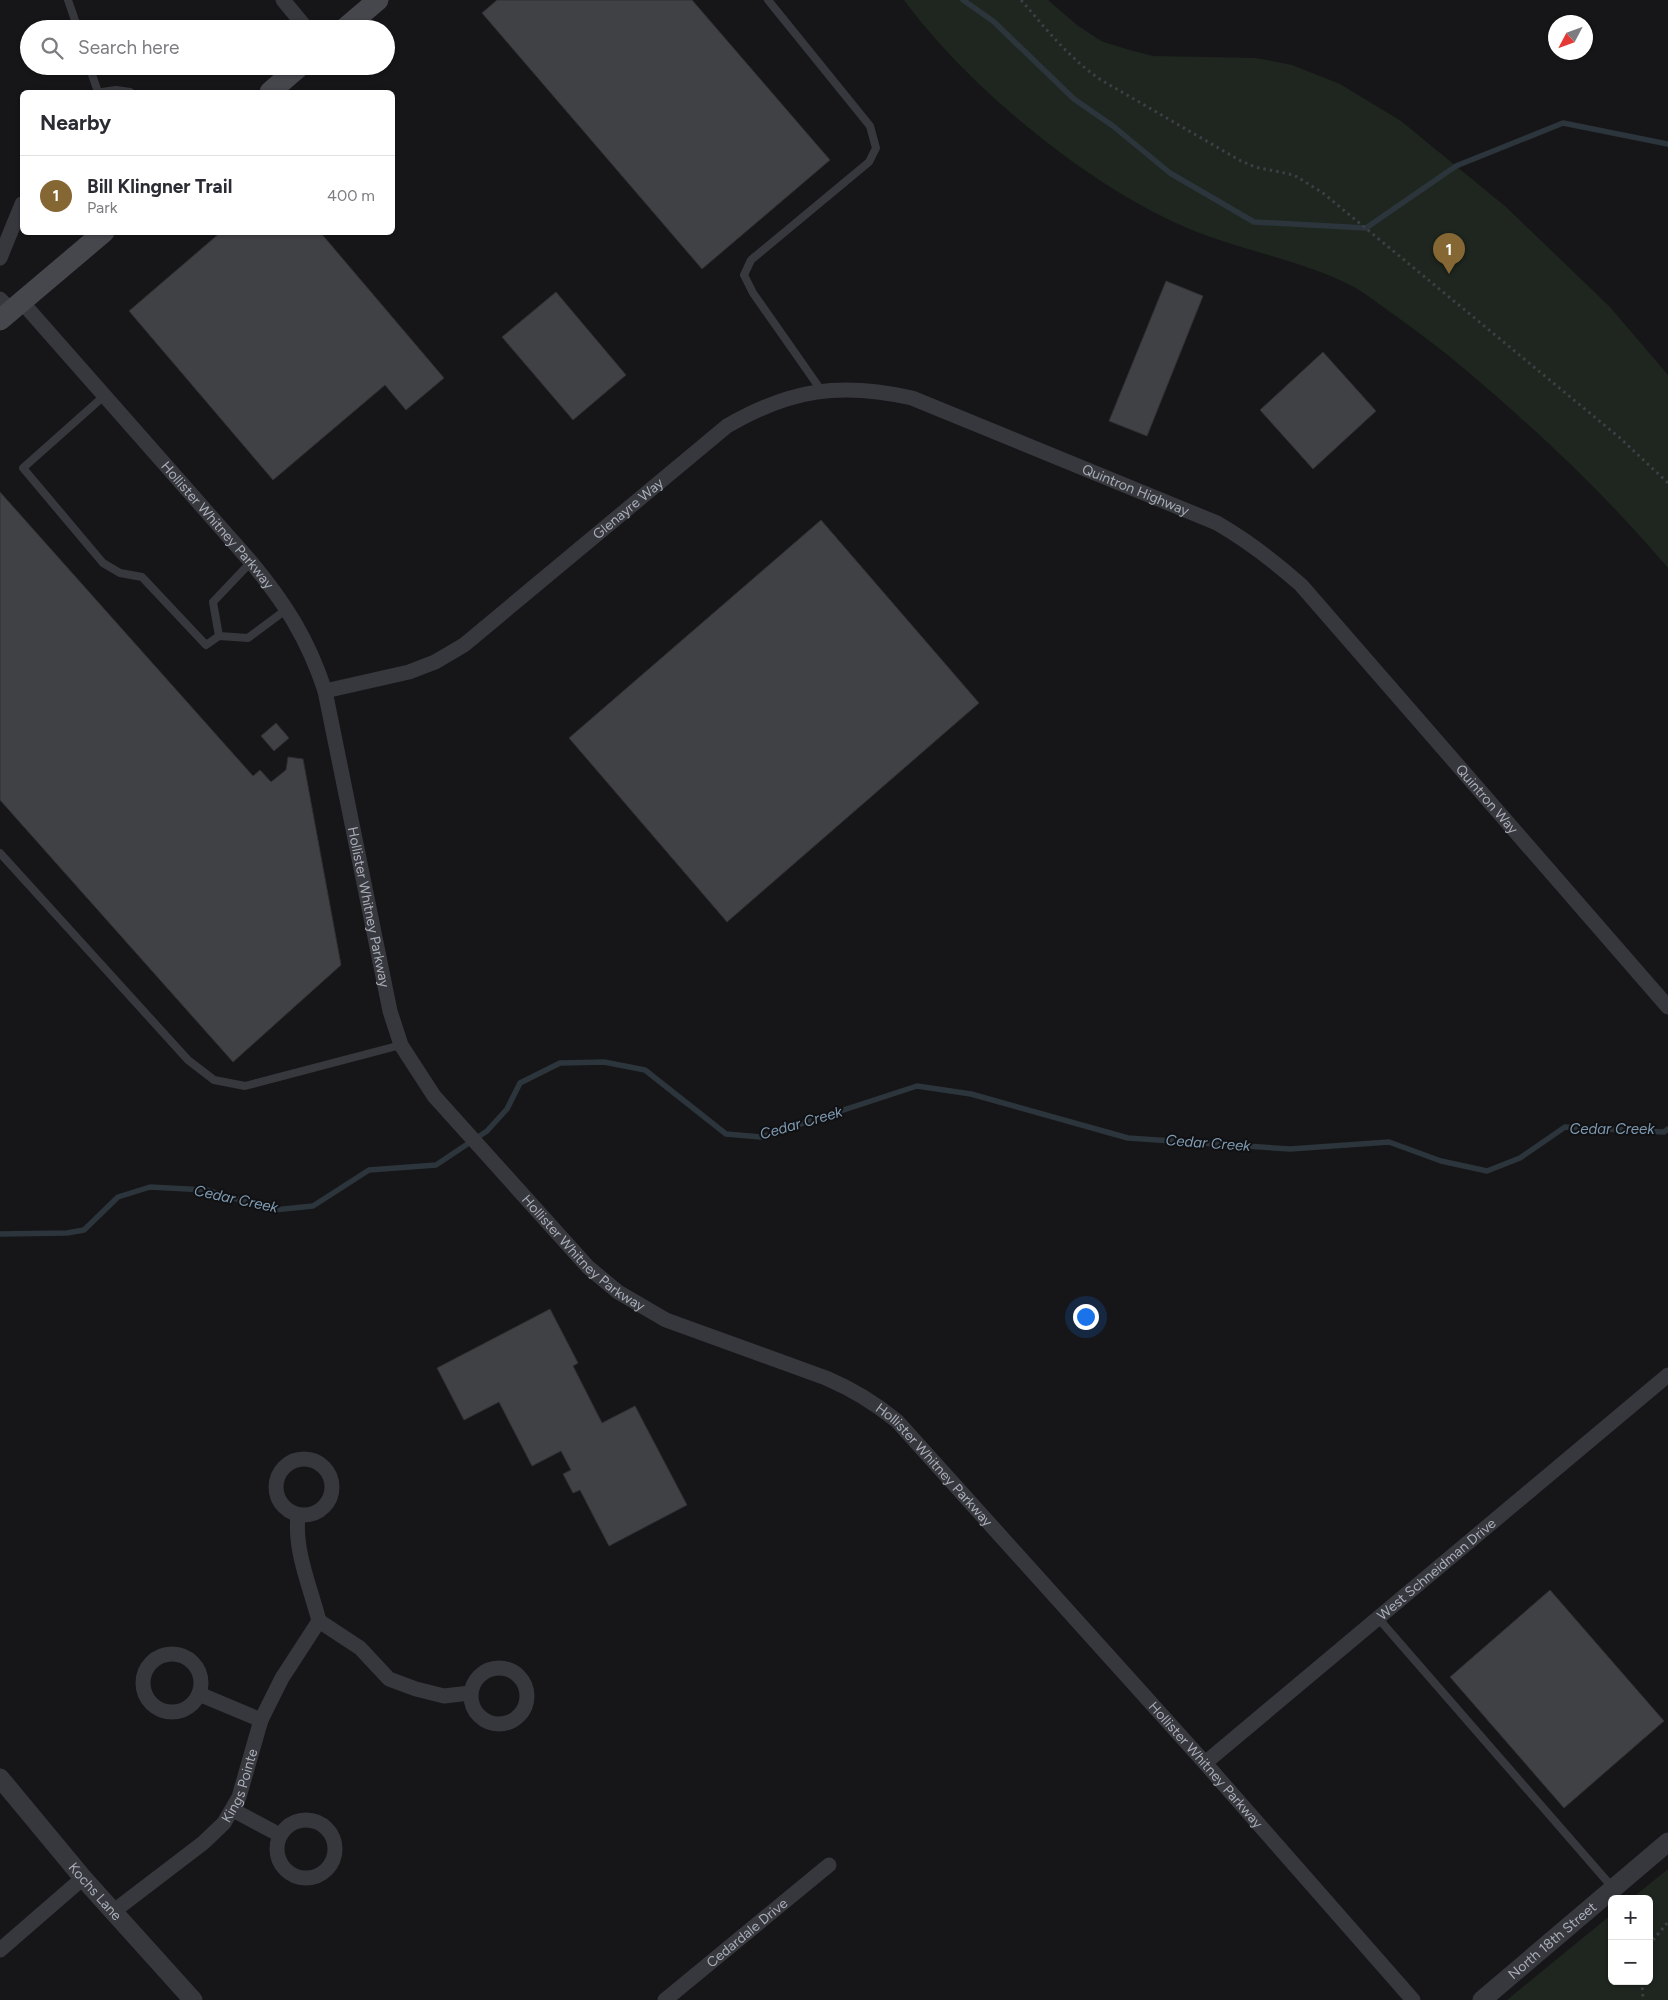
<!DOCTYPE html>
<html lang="en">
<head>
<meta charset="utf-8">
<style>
	:root { --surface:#fff; --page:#f7f7f7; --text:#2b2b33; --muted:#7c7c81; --line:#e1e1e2; --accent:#856733 }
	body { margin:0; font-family:Figtree,sans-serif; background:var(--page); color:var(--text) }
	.controls { position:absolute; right:15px; bottom:15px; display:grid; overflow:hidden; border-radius:8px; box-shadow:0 1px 4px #0004 }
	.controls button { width:45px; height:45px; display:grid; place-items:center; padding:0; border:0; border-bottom:1px solid var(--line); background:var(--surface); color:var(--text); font:25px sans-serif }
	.compass { position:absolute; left:1548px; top:15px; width:45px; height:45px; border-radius:50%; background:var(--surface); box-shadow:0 1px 4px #0004; rotate:229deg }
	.you { position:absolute; left:1085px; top:1316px; width:18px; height:18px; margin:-12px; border:4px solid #fff; border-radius:50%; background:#1a73e8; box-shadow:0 0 0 8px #1a73e833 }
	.badge { display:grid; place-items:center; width:32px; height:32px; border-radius:50%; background:var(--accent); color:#fff; font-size:16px; font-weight:700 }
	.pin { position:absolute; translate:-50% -41px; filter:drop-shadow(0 1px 2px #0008) }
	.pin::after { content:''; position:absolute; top:26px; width:18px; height:15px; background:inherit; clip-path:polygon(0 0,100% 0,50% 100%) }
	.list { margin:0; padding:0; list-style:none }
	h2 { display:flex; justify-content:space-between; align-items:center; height:65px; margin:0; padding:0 20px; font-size:21px }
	h2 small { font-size:16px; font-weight:400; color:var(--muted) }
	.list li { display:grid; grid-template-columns:32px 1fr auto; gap:15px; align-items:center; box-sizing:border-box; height:80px; padding:0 20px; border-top:1px solid var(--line) }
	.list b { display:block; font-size:19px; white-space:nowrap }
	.list p { margin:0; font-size:16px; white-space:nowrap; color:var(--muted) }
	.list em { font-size:16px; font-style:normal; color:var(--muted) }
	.icon { flex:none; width:28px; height:28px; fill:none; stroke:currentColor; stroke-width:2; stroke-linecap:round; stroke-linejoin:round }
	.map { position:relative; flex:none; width:1668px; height:2000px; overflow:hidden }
	.search { position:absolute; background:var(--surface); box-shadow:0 1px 4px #0004; left:20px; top:20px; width:375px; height:55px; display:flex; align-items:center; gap:12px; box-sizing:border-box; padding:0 18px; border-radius:28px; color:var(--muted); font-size:19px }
	.panel { position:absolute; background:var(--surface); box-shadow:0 1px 4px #0004; left:20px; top:90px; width:375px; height:145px; border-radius:8px }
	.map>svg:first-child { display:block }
</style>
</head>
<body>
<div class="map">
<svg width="1668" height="2000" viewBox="0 0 1668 2000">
	<rect width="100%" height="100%" fill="#161618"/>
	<g fill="#1e261f">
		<path d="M 904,0 L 1048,0 L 1077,25 L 1101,41 L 1126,49 L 1153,56 L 1256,58 L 1292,65 L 1340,84 L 1401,121 L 1506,207 L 1609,306 L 1668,375 L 1668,568 C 1607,496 1539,432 1467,371 C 1441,349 1414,329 1386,309 C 1376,302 1365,293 1354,287 C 1300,259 1240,251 1185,227 C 1087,185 967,86 904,0 Z"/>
		<polygon points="1668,1869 1668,2000 1507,2000 1612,1914 1612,1981 1649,1981 1649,1899 1631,1899"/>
	</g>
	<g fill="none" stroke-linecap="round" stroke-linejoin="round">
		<g stroke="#2c353c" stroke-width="5.5">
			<polyline points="963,0 993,21 1074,99 1113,126 1170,173 1254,222 1366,228 1456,166 1563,123 1668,144"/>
			<polyline points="0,1234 67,1233 84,1230 118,1197 150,1187 206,1190 274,1210 313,1206 369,1170 436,1165 487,1131 507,1109 520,1083 560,1063 604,1062 645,1070 726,1134 761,1137 917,1086 971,1094 1128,1138 1290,1149 1389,1142 1441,1161 1487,1171 1520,1158 1565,1127 1664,1132 1668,1129"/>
		</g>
	</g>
	<g fill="#404145" stroke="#303034">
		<polygon points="497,0 692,0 830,160 702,269 482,13"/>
		<polygon points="221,232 320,232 444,378 406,410 385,385 273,480 129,311"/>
		<polygon points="1166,281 1203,296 1147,436 1109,421"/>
		<polygon points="556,292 626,375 573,420 502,337"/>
		<polygon points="1323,352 1376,411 1313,469 1260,410"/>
		<polygon points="0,492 253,776 260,770 271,782 286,770 288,757 303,759 341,965 233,1062 0,800"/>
		<polygon points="821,520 979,703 727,922 569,738"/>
		<polygon points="276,723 289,738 274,751 261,736"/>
		<polygon points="550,1309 578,1363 573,1366 602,1423 635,1406 687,1505 609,1546 580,1490 573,1493 563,1474 571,1470 561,1451 532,1466 499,1402 464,1420 437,1368"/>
		<polygon points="1550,1590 1664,1721 1564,1808 1450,1677"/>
	</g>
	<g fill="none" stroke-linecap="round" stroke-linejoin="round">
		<g stroke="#3d3f44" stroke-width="3" stroke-dasharray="2.5 4" stroke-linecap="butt">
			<path d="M 1021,0 C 1046,29 1069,58 1101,80 L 1241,161 L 1255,167 L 1294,175 L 1323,193 L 1620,438 L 1668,483"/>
			<polyline points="1649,1945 1668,1922"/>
			<polyline points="1642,1981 1643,2000"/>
		</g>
		<g stroke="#37383d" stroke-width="8">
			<polyline points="68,0 78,29"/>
			<polyline points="768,0 870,126 876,148 869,162 751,260 744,275 753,293 821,390"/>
			<polyline points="89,66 98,92"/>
			<polyline points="102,92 116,90 130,92"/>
			<polyline points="104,396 23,468 103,563 120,573 142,577 206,645 219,636 248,638 287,609"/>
			<polyline points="219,636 213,602 251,562"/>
			<polyline points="0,853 188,1060 214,1080 245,1086 401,1045"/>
			<polyline points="1378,1618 1613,1888"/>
		</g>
		<g stroke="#37383d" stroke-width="15">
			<polyline points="283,0 307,29"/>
			<polyline points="0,258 22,204"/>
			<polyline points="0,299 11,310"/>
			<path id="s1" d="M 21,301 L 251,562 C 285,603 308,639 325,691 L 390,1011 L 401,1045 L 434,1096 L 588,1267 L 618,1292 L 666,1320 L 826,1378 C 852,1389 875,1403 897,1421 L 1205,1763 L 1413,2000"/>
			<path id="s2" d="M 325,691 L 409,672 L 435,662 L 464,645 L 727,426 C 791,389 840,382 912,398 L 1217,523 C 1248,541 1274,561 1301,585 L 1668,1007"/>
			<circle cx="304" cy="1487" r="28"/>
			<path d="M 298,1515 C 294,1551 310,1586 319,1621"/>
			<polyline points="319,1621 360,1648 389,1679 416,1689 444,1696 470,1693"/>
			<circle cx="172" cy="1683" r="29"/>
			<circle cx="499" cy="1696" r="28"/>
			<polyline points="199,1694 261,1720"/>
			<path id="s3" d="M 1205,1763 L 1668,1375"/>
			<polyline points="233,1810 280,1835"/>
			<circle cx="306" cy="1849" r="29"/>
			<path id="s4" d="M 114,1911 L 203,1843 L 224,1823 L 239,1797 L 261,1720 L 282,1678 L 319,1621"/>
			<polyline points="0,1950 83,1878"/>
			<path id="s5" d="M 665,2000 L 829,1865"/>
		</g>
		<g stroke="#37383d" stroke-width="19">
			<path id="s6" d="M 0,1778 L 83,1878 L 193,2000"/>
			<path id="s7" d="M 1482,2000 L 1668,1842"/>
		</g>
		<g stroke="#45474d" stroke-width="21">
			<polyline points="344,29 378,0"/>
			<polyline points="270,92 300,66"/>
			<polyline points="0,320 104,232"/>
		</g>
	</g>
	<g text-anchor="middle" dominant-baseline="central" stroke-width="4" stroke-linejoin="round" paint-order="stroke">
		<g font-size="14" fill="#a8adb8" stroke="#111113">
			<text stroke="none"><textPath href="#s2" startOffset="924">Quintron Highway</textPath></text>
			<text stroke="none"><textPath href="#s2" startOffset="361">Glenayre Way</textPath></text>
			<text stroke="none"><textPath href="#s1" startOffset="298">Hollister Whitney Parkway</textPath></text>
			<text stroke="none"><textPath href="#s2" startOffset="1400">Quintron Way</textPath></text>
			<text stroke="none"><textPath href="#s1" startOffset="718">Hollister Whitney Parkway</textPath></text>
			<text stroke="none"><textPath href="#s1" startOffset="1138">Hollister Whitney Parkway</textPath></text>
			<text stroke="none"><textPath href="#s1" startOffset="1556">Hollister Whitney Parkway</textPath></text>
			<text stroke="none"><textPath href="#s3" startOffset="302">West Schneidman Drive</textPath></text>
			<text stroke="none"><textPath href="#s1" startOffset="1961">Hollister Whitney Parkway</textPath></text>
			<text stroke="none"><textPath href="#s4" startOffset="182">Kings Pointe</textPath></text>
			<text stroke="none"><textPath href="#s6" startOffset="148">Kochs Lane</textPath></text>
			<text stroke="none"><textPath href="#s5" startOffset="106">Cedardale Drive</textPath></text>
			<text stroke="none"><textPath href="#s7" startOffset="92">North 18th Street</textPath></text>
		</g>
		<g font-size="15" font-style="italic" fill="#7f9bb3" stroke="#111113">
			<text transform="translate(801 1123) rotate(-16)">Cedar Creek</text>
			<text x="1612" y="1129">Cedar Creek</text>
			<text transform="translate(1208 1143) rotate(4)">Cedar Creek</text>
			<text transform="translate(236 1199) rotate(12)">Cedar Creek</text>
		</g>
	</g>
</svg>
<div class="controls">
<button>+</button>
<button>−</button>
</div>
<svg class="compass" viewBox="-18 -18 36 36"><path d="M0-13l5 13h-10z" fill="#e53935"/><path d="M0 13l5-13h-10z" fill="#7c7c81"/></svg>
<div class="you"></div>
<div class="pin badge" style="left:1449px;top:274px">1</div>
<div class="search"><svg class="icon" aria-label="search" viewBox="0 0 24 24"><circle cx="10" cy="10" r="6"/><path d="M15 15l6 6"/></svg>Search here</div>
<section class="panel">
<h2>Nearby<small></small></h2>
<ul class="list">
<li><span class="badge">1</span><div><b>Bill Klingner Trail</b><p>Park</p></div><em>400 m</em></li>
</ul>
</section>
</div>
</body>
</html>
